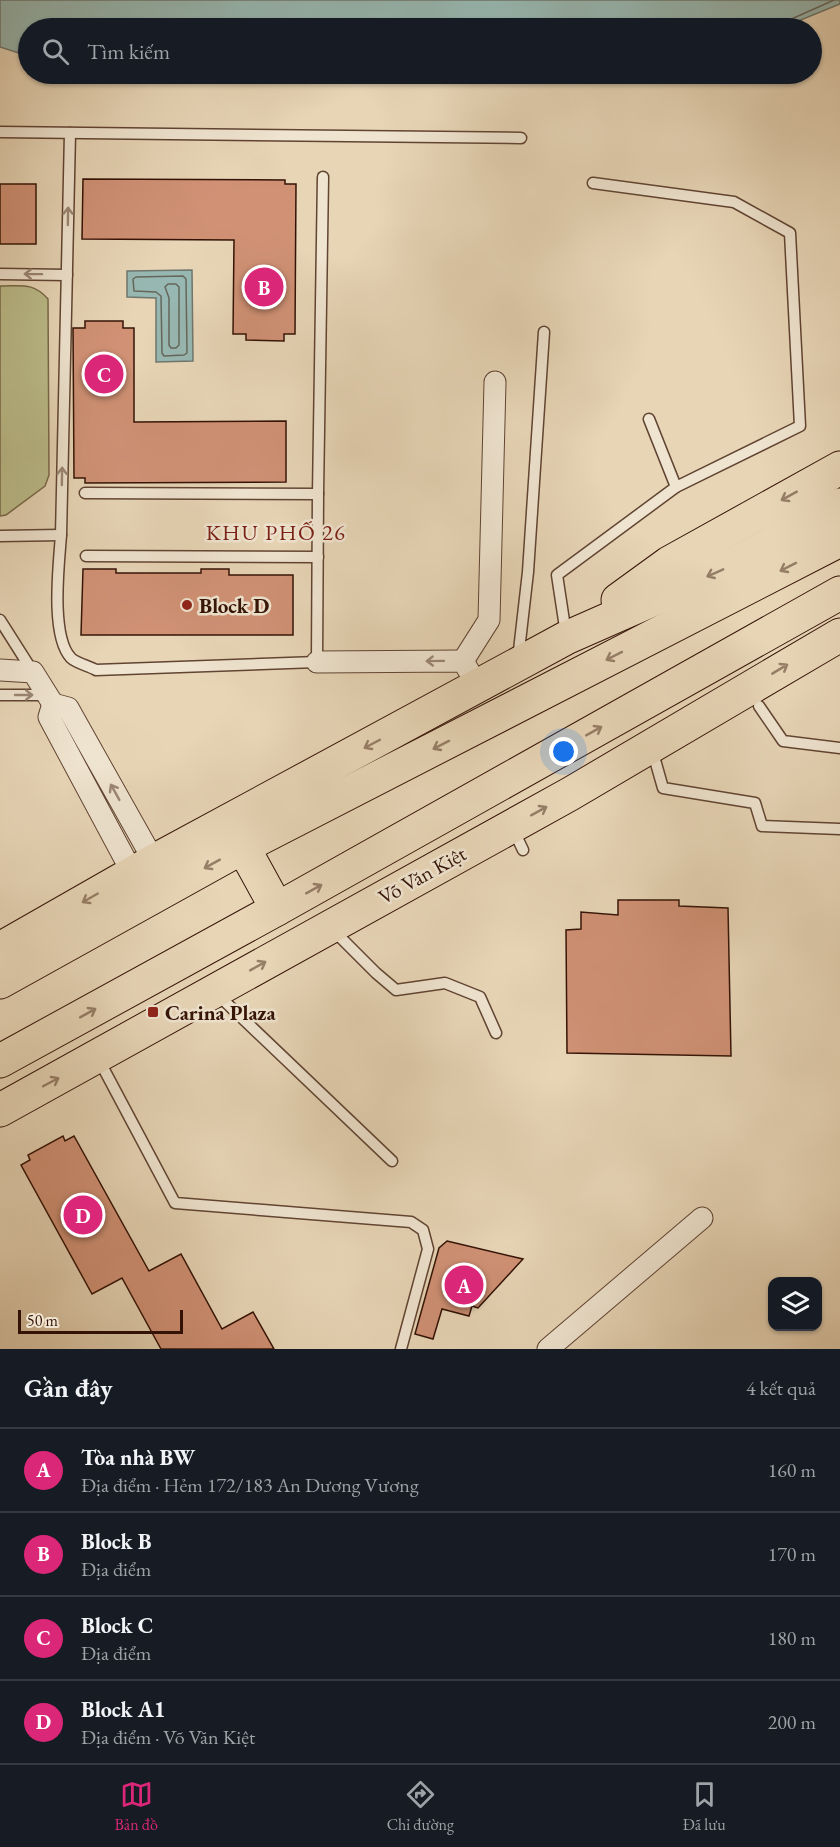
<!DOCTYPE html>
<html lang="vi">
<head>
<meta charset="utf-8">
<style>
	:root { --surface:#171b24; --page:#242831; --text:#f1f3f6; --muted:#9ea1a6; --line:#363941; --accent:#db2777 }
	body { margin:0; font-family:"EB Garamond",serif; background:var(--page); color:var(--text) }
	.controls { position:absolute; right:18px; bottom:18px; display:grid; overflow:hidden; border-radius:12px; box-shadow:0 2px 4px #0004 }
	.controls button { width:54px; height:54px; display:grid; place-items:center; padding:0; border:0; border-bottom:2px solid var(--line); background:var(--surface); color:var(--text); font:30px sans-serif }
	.scale { position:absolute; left:18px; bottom:15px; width:165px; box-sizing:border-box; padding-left:6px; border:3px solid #341306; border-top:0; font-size:16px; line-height:21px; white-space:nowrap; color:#341306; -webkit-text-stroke:4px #efe4d0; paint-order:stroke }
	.you { position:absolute; left:564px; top:752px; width:21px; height:21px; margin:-15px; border:4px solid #fff; border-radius:50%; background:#1a73e8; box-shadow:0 0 0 9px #1a73e833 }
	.badge { display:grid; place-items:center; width:39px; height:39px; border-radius:50%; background:var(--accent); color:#fff; font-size:20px; font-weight:700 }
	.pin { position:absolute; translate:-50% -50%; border:3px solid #fff; box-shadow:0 2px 6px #0006 }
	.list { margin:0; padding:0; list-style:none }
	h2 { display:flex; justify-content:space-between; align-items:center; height:78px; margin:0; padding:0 24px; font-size:26px }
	h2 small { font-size:20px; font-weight:400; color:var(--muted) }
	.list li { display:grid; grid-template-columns:39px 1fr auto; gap:18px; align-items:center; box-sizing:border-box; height:84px; padding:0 24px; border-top:2px solid var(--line) }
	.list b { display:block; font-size:22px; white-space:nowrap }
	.list p { margin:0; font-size:20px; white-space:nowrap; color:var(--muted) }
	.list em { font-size:20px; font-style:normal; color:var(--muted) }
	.icon { flex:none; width:33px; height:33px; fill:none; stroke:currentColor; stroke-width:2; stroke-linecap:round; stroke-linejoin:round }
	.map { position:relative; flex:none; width:840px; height:1349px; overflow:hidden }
	.search { position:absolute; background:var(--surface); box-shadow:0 2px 4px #0004; left:18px; right:18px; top:18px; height:66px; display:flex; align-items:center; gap:15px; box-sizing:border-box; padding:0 21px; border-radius:33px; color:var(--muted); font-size:22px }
	.sheet { height:414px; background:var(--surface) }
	nav { display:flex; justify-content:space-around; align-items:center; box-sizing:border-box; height:84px; border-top:2px solid var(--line); background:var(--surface); font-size:16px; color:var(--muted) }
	nav a { display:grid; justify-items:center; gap:3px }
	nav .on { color:var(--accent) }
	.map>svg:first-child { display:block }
</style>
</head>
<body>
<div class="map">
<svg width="840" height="1349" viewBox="0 0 840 1349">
	<rect width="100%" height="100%" fill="#e7d5b6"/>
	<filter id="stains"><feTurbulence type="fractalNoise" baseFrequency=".00333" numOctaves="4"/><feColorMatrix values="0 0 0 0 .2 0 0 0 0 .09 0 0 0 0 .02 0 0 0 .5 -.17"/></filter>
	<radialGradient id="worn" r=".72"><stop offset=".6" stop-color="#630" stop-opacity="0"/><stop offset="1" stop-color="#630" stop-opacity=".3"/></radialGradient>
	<path fill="#bbbc8a" stroke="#786848" stroke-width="1.5" d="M 0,286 C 21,286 33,282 48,299 L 49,475 L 45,486 L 6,515 L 0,516 Z"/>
	<g fill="#97b8b2" stroke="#6f766d" stroke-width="1.5">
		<polygon points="0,0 840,0 840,4 781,28 28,28 28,56 0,47"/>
		<polygon points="192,270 193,361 156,362 156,298 127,297 127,271"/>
	</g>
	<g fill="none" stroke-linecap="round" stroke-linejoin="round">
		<g stroke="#66665c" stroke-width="1.5">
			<polyline points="784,28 787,21 834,0"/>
			<polygon points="183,276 186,279 187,353 184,355 164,356 162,353 161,296 156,292 134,291 133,279 136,277"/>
			<polygon points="168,284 176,284 179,287 179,345 176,348 171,348 169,345 169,298 165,287"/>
		</g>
	</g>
	<g fill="#d09175" stroke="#341306" stroke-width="1.5">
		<polygon points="83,179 285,180 285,184 296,184 295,334 284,334 284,341 246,340 246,334 233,334 234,240 82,239"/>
		<rect x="0" y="184" width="36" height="60"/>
		<polygon points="85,321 123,321 123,328 134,328 134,422 286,421 286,482 85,483 85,478 74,478 73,328 85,328"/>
		<polygon points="83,569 116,569 116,573 201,573 201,569 229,569 229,575 293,575 293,635 81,635"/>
		<polygon points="618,900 679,900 679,906 728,908 731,1056 567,1053 566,930 581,929 581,912 618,915"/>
		<polygon points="63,1136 65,1141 74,1136 149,1271 181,1254 222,1329 253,1312 274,1349 161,1349 122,1278 92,1294 21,1165 30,1160 28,1155"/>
		<polygon points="447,1241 523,1259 478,1308 472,1306 469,1316 442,1309 433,1339 415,1334 439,1248"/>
	</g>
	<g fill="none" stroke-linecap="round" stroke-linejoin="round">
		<defs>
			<g id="lane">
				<polyline points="0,132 521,138"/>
				<path d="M 70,133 L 61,535 C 59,563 50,636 71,658 C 76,663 89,666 96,670 L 317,662 L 318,494 L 85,493"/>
				<polyline points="593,183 734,202 790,233 800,426 676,487"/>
				<polyline points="0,274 67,275"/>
				<polyline points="318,494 323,177"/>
				<polyline points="0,536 61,535"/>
				<polyline points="86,556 318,557"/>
				<polyline points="0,620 33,672"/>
				<polyline points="566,634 557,575 676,487 649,419"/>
				<polyline points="518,659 528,572 544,332"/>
				<polyline points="0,695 48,695"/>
				<polyline points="759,706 783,741 840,748"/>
				<polyline points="655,760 663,788 755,803 762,826 840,829"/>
				<polyline points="513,829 523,850"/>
				<polyline points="332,929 376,973 396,990 445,983 480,997 496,1033"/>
				<polyline points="218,995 392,1161"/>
				<polyline points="99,1060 175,1203 411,1222 423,1230 428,1249 401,1349"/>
			</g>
			<g id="street">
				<polyline points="463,661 489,620 495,382"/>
				<polyline points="317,662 463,661 470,673"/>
				<polyline points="0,670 33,672 53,704"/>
				<polyline points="133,874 49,717 53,704 68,708 154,861"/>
				<polyline points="548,1349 702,1218"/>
			</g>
			<g id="primary">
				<polyline points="618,600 669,563 840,468"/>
				<polyline points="0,949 154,861 566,638 734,564 840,505"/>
				<polyline points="0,1110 570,794 840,635"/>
			</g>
			<g id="highway">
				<polyline points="243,847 277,909"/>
				<polyline points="0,982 243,847 840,540"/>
				<polyline points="0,1061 277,909 840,593"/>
			</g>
		</defs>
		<use href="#lane" stroke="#614432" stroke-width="13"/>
		<use href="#street" stroke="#614432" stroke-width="23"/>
		<use href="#primary" stroke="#341306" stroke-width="35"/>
		<use href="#highway" stroke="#341306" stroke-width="35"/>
		<use href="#lane" stroke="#efe4d0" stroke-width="10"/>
		<use href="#street" stroke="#efe4d0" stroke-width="21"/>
		<use href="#primary" stroke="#e7d5b6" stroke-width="33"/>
		<use href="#highway" stroke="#e7d5b6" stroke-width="33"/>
	</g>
	<defs><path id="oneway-shaft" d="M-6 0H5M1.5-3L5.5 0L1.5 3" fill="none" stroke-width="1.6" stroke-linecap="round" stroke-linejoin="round" transform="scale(1.5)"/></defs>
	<g stroke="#9b8675">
		<use href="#oneway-shaft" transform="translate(68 216) rotate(-89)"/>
		<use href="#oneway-shaft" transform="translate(33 274) rotate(-179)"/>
		<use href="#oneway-shaft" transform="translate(62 476) rotate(-89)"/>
		<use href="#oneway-shaft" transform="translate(435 661) rotate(179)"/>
		<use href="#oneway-shaft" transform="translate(24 695)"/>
		<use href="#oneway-shaft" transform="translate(115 792) rotate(-119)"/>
	</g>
	<g stroke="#967e67">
		<use href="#oneway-shaft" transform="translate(789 496) rotate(151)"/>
		<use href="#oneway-shaft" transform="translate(788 567) rotate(153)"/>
		<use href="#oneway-shaft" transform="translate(715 573) rotate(156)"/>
		<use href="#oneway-shaft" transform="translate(614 656) rotate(153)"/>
		<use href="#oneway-shaft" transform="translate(780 669) rotate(-31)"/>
		<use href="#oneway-shaft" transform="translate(594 731) rotate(-29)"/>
		<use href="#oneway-shaft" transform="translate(372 744) rotate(152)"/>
		<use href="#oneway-shaft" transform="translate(441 745) rotate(153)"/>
		<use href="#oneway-shaft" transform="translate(539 811) rotate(-29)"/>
		<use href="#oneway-shaft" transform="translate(212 864) rotate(151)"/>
		<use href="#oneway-shaft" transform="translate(314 889) rotate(-29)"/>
		<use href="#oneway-shaft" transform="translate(90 898) rotate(150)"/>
		<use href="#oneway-shaft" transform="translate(258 966) rotate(-29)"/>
		<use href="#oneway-shaft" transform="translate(88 1013) rotate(-29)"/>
		<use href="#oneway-shaft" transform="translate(51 1082) rotate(-28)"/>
	</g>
	<g fill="#8f2418" stroke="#efe4d0" stroke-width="2">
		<circle cx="187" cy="605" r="6"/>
		<rect x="147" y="1006" width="12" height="12" rx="3"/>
	</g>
	<g text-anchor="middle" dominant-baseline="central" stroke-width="5" stroke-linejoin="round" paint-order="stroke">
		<g font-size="21" font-weight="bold" fill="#341306" stroke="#efe4d0" text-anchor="start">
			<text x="199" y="605">Block D</text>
			<text x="165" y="1012">Carina Plaza</text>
		</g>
		<g font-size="21" fill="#341306" stroke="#efe4d0">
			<text transform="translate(422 875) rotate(-29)">Võ Văn Kiệt</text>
		</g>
		<g font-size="22" letter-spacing="1.5" fill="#7a1f14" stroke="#efe4d0">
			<text x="276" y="532">KHU PHỐ 26</text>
		</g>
	</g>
	<rect width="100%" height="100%" filter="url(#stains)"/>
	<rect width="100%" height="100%" fill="url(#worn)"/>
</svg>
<div class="controls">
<button><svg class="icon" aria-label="layers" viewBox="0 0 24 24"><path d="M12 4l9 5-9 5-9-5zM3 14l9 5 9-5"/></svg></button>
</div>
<div class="scale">50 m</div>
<div class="you"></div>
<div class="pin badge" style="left:464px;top:1285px">A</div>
<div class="pin badge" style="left:264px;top:287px">B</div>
<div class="pin badge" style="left:104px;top:374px">C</div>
<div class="pin badge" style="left:83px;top:1215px">D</div>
<div class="search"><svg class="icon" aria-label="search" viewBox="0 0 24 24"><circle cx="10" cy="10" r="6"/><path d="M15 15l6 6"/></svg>Tìm kiếm</div>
</div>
<section class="sheet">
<h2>Gần đây<small>4 kết quả</small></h2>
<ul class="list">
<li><span class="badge">A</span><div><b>Tòa nhà BW</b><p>Địa điểm · Hẻm 172/183 An Dương Vương</p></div><em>160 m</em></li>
<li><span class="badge">B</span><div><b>Block B</b><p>Địa điểm</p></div><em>170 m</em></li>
<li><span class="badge">C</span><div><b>Block C</b><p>Địa điểm</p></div><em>180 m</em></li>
<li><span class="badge">D</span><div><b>Block A1</b><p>Địa điểm · Võ Văn Kiệt</p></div><em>200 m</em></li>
</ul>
</section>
<nav>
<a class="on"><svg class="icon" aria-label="map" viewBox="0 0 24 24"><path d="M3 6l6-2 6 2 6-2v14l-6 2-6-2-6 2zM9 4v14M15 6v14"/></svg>Bản đồ</a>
<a><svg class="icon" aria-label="directions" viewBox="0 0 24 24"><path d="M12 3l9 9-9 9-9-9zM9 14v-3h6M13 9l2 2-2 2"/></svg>Chỉ đường</a>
<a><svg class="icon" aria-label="saved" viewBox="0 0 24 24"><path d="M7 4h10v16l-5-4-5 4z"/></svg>Đã lưu</a>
</nav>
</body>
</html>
